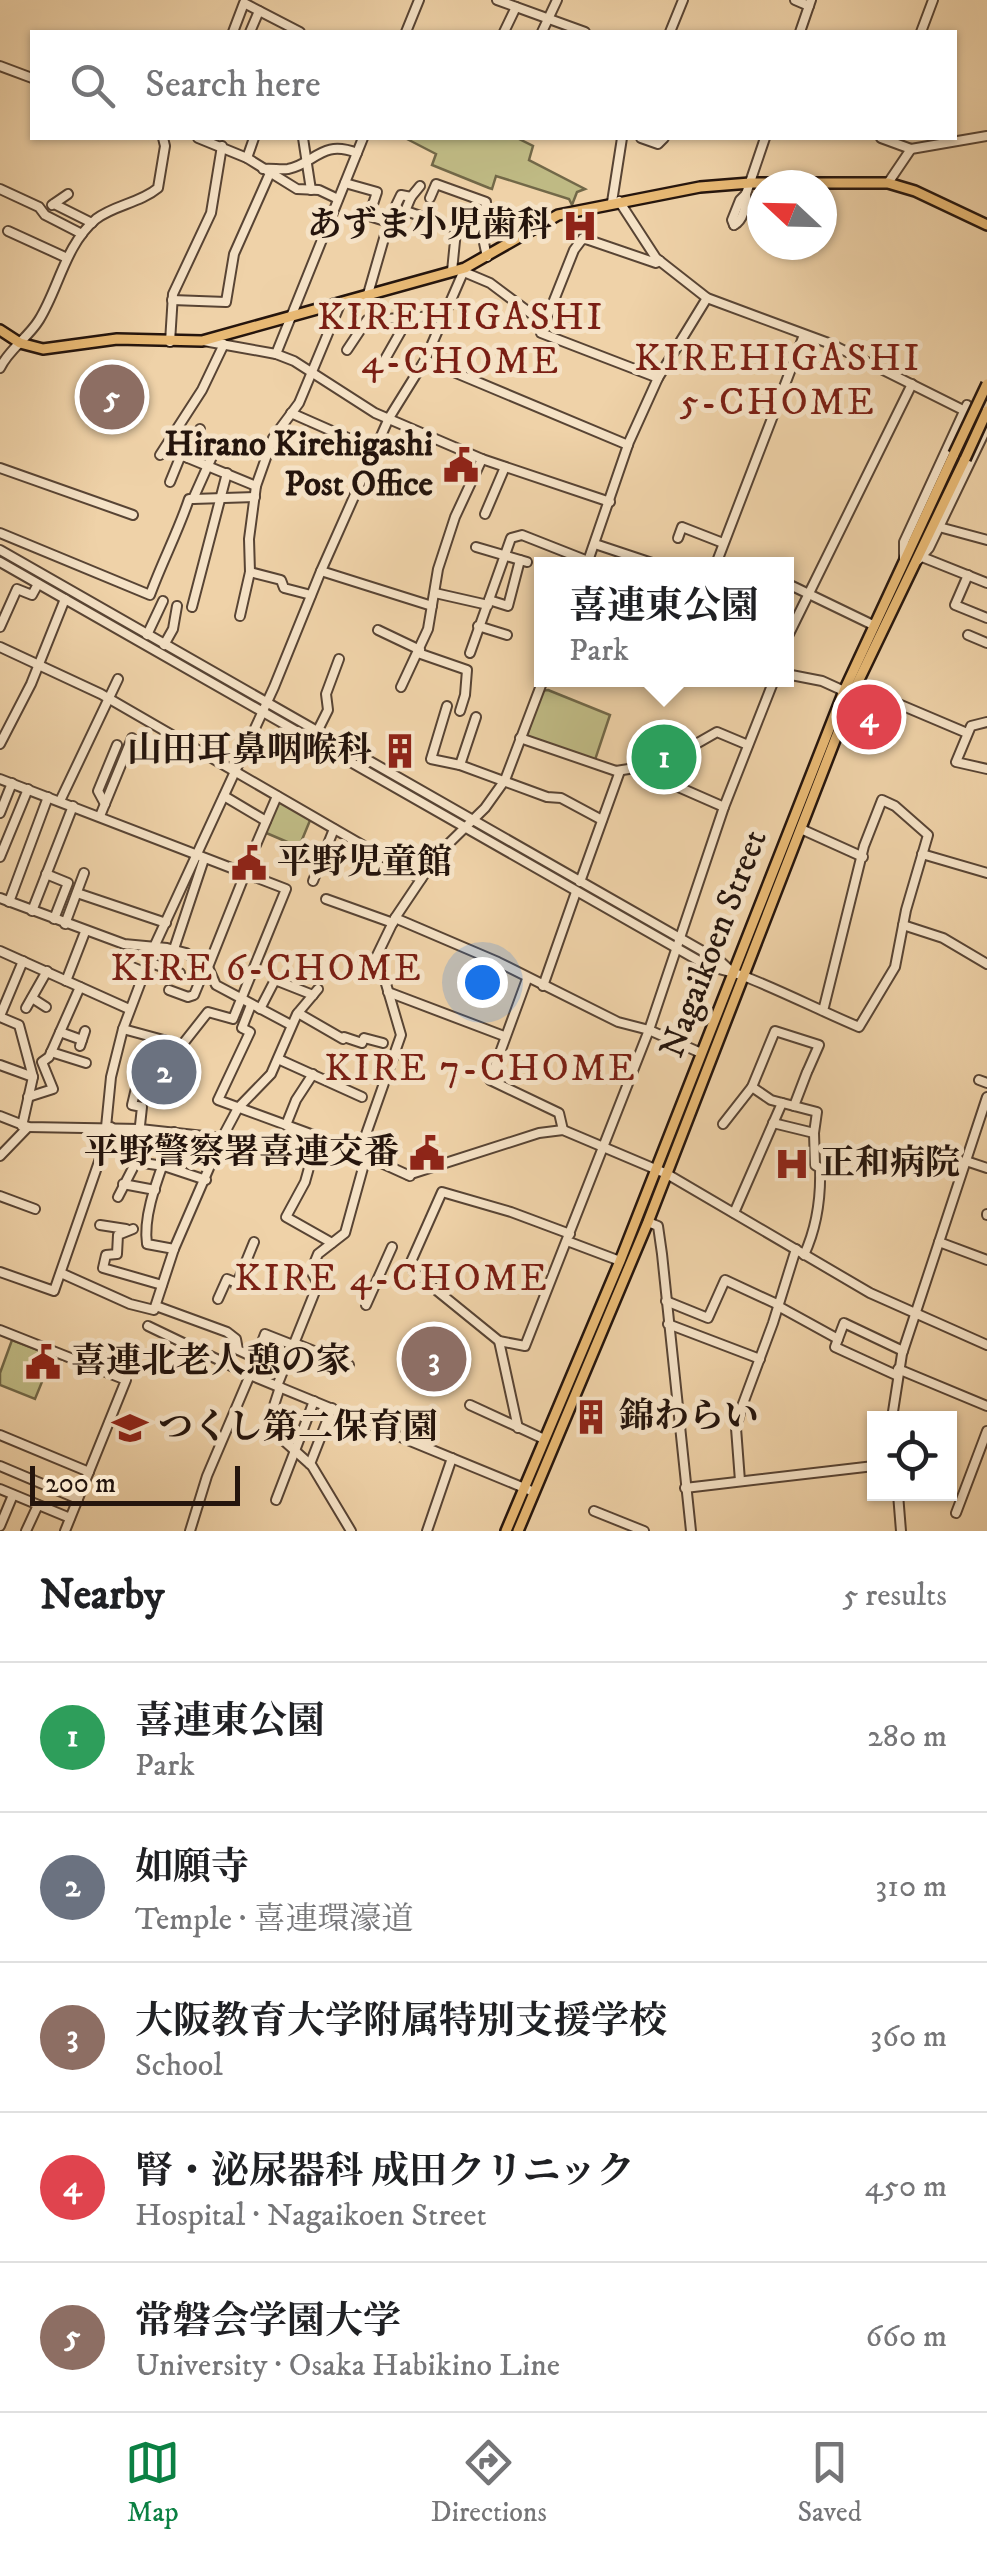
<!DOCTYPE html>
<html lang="en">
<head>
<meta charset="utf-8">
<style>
	:root { --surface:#fff; --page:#f6f6f6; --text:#202124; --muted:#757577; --line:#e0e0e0; --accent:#0b8043 }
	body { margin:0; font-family:"IM FELL DW Pica","Noto Serif JP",serif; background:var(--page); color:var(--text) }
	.controls { position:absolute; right:30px; bottom:30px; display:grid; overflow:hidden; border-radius:0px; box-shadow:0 2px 8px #0004 }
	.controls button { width:90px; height:90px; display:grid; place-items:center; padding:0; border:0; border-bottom:2px solid var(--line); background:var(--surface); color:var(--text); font:50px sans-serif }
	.compass { position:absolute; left:747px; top:170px; width:90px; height:90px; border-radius:50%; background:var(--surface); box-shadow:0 2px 8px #0004; rotate:292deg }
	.scale { position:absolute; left:30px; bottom:25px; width:210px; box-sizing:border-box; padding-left:10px; border:5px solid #25150d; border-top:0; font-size:28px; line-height:35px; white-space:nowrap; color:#25150d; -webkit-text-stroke:8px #f5e2c6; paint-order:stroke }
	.you { position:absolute; left:482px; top:982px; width:35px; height:35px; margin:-25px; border:8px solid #fff; border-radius:50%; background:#1a73e8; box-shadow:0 0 0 15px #1a73e833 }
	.badge { display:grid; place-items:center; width:65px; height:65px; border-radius:50%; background:var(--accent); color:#fff; font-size:32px; font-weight:700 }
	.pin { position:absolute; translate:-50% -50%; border:5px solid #fff; box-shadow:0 2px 10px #0006 }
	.popup { position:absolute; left:534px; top:557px; width:260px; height:130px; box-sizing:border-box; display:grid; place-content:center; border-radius:0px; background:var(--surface); filter:drop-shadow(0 2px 8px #0005); font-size:32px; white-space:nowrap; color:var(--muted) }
	.popup b { font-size:38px; color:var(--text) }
	.popup::after { content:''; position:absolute; left:50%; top:100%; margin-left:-20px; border:20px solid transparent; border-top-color:var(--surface) }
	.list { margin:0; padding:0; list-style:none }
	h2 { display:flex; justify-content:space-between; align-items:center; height:130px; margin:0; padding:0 40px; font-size:42px }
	h2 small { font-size:32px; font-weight:400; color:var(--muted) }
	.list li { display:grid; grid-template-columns:65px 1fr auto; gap:30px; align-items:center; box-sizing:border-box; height:150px; padding:0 40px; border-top:2px solid var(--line) }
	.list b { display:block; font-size:38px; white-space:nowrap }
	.list p { margin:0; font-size:32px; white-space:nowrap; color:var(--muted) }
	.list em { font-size:32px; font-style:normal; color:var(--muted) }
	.icon { flex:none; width:55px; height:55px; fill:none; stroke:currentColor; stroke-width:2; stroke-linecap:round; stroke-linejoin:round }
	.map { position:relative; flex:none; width:987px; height:1531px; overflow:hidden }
	.search { position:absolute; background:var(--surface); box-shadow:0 2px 8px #0004; left:30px; right:30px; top:30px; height:110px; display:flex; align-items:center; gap:25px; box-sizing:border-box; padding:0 35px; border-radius:0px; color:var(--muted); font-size:38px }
	.sheet { height:880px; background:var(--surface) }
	nav { display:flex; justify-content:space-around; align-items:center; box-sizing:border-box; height:140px; border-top:2px solid var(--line); background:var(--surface); font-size:28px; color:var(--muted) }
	nav a { display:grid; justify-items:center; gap:5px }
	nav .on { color:var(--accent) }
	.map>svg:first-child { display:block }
</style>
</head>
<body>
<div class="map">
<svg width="987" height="1531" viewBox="0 0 987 1531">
	<rect width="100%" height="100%" fill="#efd2a8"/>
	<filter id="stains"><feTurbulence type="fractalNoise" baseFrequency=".002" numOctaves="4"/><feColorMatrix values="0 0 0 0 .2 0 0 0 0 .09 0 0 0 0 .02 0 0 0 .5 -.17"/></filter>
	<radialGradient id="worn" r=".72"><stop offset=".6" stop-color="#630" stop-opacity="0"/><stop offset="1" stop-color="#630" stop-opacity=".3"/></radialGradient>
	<g fill="#bfba84" stroke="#726848" stroke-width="2.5">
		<polygon points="405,138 517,138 533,146 529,160 585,189 577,192 572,205 569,199 496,176 492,189 489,188 432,165 436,154"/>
		<polygon points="548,690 610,715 595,760 527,736 541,691"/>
		<polygon points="655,734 687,747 671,780 640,767"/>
		<polygon points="278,799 311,818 299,847 264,832"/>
		<polygon points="12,1340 41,1351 33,1372 44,1377 35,1399 0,1385 0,1373"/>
	</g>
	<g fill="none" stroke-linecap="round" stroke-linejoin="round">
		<defs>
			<g id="minor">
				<polyline points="497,0 585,32"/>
				<polyline points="795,0 809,6"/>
				<polyline points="233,32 244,3 300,32"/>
				<polyline points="250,32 259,11"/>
				<polyline points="406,32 419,0"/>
				<polyline points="504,32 516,7"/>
				<polyline points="542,32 557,0"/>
				<polyline points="670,32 683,0"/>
				<polyline points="800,32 811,0"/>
				<polyline points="921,32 933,0"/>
				<polyline points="0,66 32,78"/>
				<polyline points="198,138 247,158 297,189 319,190 338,199"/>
				<polyline points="303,138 311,190"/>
				<polyline points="641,138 658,144 664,138"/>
				<polyline points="881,138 911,149"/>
				<polyline points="247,158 254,138"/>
				<path d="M 263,169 C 272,168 280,170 288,169 C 315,164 321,139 357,153"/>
				<polyline points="345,183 377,192 369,216 388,222 401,195 411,197"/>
				<polyline points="888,183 911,149 987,136"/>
				<polyline points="0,189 39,207 45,215 82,234"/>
				<polyline points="430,198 436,184 486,202 483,238 487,257"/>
				<polyline points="619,201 656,258 707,298 831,344 987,422"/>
				<polyline points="612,202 622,138"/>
				<polyline points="54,204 92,223"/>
				<polyline points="52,205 68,194"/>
				<polyline points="406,211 483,238"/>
				<polyline points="403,216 411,197 420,186"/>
				<polyline points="734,225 732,220 740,200 746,194 765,138"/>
				<path d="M 734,225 C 743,221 747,204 746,194"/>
				<polyline points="8,231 67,258"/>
				<polyline points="452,271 456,231"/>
				<polyline points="464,272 490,283 545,324"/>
				<polyline points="368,294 385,235"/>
				<polyline points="172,300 226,302 234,254 270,173"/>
				<polyline points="204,341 276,354 294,361 375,413 482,459 610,502"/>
				<polyline points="170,342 173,294 211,213 222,146"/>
				<polyline points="347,350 367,320 436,316 443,319"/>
				<polyline points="276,354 363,138"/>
				<polyline points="425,360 628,445"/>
				<path d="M 0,368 C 9,349 28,338 39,320 C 59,288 65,245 96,219 C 114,205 140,203 158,188 L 165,146 L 163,138"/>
				<polyline points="380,368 409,317"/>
				<polyline points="658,378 541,333 574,250 583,238 656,263 660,261"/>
				<polyline points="291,413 375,450"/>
				<polyline points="160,455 202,390 224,344"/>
				<polyline points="188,458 256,486"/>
				<polyline points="0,468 133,515"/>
				<polyline points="170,482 181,455 188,458 200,429"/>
				<polyline points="193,499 255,497"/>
				<polyline points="485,514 505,467"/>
				<polyline points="939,527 987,540"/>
				<path d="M 0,533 L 150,595 C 162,562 178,532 189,499 L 193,499 L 219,441"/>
				<polyline points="678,538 682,527 723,543"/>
				<polyline points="595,544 655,564"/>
				<polyline points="476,547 527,562"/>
				<polyline points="0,550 720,961 732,972"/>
				<polyline points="922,557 987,583"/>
				<polyline points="918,560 929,548 987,427"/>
				<polyline points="904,561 904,542 967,405"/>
				<path d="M 0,562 L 701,962 C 716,970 731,971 746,977 C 784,992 821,1011 859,1027 L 895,967 L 906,910 L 928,835 L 895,806 L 882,800 L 864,846 L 823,1011"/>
				<polyline points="587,564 629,442 658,378 707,298"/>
				<polyline points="716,564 804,335"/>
				<polyline points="321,571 432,606"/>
				<polyline points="250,572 281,580 284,588 311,595"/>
				<polyline points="968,575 955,605 987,618"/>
				<polyline points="786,583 873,625"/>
				<polyline points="435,593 488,605"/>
				<polyline points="489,600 508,606 520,560"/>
				<polyline points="192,607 227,473"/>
				<polyline points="240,616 250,572 249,539 256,486 273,438 299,403 341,302"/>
				<polyline points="478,626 507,635"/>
				<polyline points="0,627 17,589 32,595 38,584"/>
				<polyline points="378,630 420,650"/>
				<polyline points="147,635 163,601"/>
				<polyline points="968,635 987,643"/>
				<polyline points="786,640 912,384"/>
				<polyline points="164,645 173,629 177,606"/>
				<polyline points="0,647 101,694 421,879"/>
				<polyline points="418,653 467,670 465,695 460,711"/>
				<polyline points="470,653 511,538 522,535 588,561"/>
				<polyline points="786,674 822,681 844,691"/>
				<polyline points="856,686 967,733"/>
				<polyline points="401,687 428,629 438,569 455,517 482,459"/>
				<polyline points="447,706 431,759 460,765 547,797 561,798 602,820"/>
				<polyline points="987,722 971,726 956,762 987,769"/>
				<polyline points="317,732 328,710 326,694 339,659"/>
				<polyline points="520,738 616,771 635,768 724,807"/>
				<polyline points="0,744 31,684 65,599"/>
				<polyline points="460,765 476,717"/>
				<polyline points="0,779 286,889 233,1019 208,1012 182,1045 123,1029"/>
				<polyline points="673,785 689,748 717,732 748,745"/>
				<polyline points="224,796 266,821"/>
				<polyline points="60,801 118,679"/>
				<polyline points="105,804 98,791 117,745"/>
				<polyline points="0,813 12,783"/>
				<polyline points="100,816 132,738"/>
				<polyline points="801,829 863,857"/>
				<polyline points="256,845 277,796"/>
				<polyline points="922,854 987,873"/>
				<polyline points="0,857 28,789"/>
				<polyline points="46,874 68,883 54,919"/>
				<polyline points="313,881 334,829"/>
				<polyline points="580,882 620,771"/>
				<polyline points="77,893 166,923"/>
				<polyline points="0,898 124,944 167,948 186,953 208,967 216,985 291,1025"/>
				<polyline points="326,899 393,923"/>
				<polyline points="9,902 48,797"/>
				<polyline points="32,911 73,806"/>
				<polyline points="395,918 498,962 618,1022 649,1030 701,1053"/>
				<polyline points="65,924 84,873"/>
				<polyline points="903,925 943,938 987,964"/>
				<polyline points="174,949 204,859"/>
				<polyline points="0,951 129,1009"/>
				<polyline points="148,962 180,973"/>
				<polyline points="125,964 144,972"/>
				<polyline points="208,967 245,874"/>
				<polyline points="368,974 395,918 438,854 485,808 505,780 543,680"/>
				<polyline points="527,979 490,1080 559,1113 563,1130"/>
				<polyline points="66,981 85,932"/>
				<polyline points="543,986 576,892"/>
				<polyline points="169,990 188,997 194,995 206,966"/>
				<polyline points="388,992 504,1036"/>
				<polyline points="32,998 46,1007"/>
				<polyline points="251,1005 242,1028 250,1032 218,1100 346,1147 410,1176"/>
				<polyline points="26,1008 47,971"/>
				<polyline points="260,1009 275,980 313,995"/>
				<polyline points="298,1013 343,1039"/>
				<polyline points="0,1016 23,961"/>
				<polyline points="0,1017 19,1025 33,1077 22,1126"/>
				<polyline points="60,1032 82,1040"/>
				<polyline points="344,1037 362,1043 364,1038 383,1043"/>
				<polyline points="80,1046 85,1031"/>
				<polyline points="51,1052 86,1063"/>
				<polyline points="278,1059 362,1097"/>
				<polyline points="0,1065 33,1077"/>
				<polyline points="979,1080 987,1083"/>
				<path d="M 752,1087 L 771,1100 L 817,1112 L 814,1133 L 815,1165 L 820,1168 C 821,1199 817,1227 804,1255"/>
				<polyline points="28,1097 53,1089 42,1062 49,1057 80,987"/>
				<polyline points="794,1106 807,1072"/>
				<polyline points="0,1116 28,1127 140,1129 222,1138"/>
				<polyline points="773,1123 814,1133"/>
				<polyline points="723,1124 752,1087 775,1031 819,1045 808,1070"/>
				<polyline points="286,1125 296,1100 313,1074"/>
				<polyline points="106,1127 111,1077 123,1029 154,947 274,687 321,571 389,418 425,360 465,268"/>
				<polyline points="359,1154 401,1035 384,977 371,969"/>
				<polyline points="0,1156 28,1127"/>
				<polyline points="966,1161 987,1168"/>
				<polyline points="136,1162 164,1166 206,1180"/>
				<polyline points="408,1175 539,1133 563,1130 667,1174 870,1293 987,1345"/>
				<polyline points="123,1184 155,1190"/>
				<polyline points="0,1196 35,1209"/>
				<polyline points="118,1197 136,1162 142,1107 132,1105 138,1080 137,1068"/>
				<polyline points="734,1213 782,1103"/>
				<polyline points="987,1214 987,1215"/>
				<polyline points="648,1222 658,1226 662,1254 691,1531"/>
				<polyline points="100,1225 126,1229"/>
				<polyline points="133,1229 118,1235 117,1254 106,1255 103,1268 162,1285"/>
				<polyline points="570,1234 511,1212 442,1192 410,1264 414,1272 499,1341 525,1346 649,1030 724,807 774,680"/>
				<polyline points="567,1241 620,1261"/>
				<polyline points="939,1242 987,1260"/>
				<polyline points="332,1243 286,1217 305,1182 312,1157 343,1159 346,1147"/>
				<path d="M 174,1249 L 147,1244 C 142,1210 164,1165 174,1132"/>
				<polyline points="0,1272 54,1291 111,1127"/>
				<polyline points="61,1273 130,1304 154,1310 174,1249 222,1138 238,1108 271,1074 297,1014 318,989"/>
				<polyline points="236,1286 254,1242"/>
				<polyline points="218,1299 227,1279 237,1283"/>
				<polyline points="666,1301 708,1318 725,1280 779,1305"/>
				<polyline points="366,1305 392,1247"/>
				<polyline points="156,1306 227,1332 236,1339 238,1350 283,1371"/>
				<polyline points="778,1306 838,1339"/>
				<polyline points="668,1324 760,1359"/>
				<polyline points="148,1326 250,1375 534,1492"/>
				<polyline points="0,1330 126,1380 65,1531"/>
				<polyline points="499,1341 518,1428"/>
				<polyline points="262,1342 265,1334 293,1345"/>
				<polyline points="294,1343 349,1365"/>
				<polyline points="898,1369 987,1406"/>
				<polyline points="896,1375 835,1347 844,1323 903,1351"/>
				<polyline points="277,1386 318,1284 311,1271 318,1254 345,1233 366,1157"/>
				<polyline points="280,1387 269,1421 273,1431 312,1466 351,1531"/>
				<polyline points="470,1405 544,1439"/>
				<polyline points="892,1418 902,1354 987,1097"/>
				<polyline points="0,1435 89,1472"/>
				<polyline points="310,1464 332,1408"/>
				<polyline points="0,1466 78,1499"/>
				<polyline points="740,1481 736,1428 741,1409 773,1323 796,1249"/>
				<polyline points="685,1488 874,1466"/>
				<polyline points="0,1489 70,1518"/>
				<polyline points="898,1494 901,1531"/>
				<polyline points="276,1500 314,1401"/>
				<polyline points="594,1511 644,1531"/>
				<polyline points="956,1513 987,1431"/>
				<polyline points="0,1526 13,1495"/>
				<polyline points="26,1531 38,1505"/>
				<polyline points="190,1531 207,1476 250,1375"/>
				<polyline points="427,1531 452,1458"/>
			</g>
			<g id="major">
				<polyline points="0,330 20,343 43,349 117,339 202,341 465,268 558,215 700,187 750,183 888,183 915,191 987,225"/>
				<polyline points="506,1531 620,1261 844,691 954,454"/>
				<polyline points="518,1531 648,1222 856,686 965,459"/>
			</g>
		</defs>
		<use href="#minor" stroke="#584434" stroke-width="12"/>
		<use href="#major" stroke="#25150d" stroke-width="14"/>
		<use href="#minor" stroke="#f5e2c6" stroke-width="8"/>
		<use href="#major" stroke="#e8b974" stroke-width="9"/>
		<defs>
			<g id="major-bridge">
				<polyline points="954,454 987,384"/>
				<polyline points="965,459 987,411"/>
			</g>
		</defs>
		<use href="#major-bridge" stroke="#25150d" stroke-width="14" stroke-linecap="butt"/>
		<use href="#major-bridge" stroke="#e8b974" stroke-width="9"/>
	</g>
	<defs>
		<symbol id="hospital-bare" viewBox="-9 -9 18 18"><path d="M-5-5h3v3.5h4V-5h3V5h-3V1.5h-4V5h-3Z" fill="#8f2418" stroke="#f5e2c6" stroke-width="2.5" paint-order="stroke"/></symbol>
		<symbol id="civic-bare" viewBox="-9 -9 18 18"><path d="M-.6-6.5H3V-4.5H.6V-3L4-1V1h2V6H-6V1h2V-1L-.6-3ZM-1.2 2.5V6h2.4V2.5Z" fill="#8f2418" stroke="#f5e2c6" stroke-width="2.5" paint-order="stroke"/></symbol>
		<symbol id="building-bare" viewBox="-9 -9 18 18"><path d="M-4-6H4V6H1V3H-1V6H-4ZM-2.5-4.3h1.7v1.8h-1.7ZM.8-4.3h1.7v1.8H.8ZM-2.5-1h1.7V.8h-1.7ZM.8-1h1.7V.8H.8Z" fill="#8f2418" stroke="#f5e2c6" stroke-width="2.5" paint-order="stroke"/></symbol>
		<symbol id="school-bare" viewBox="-9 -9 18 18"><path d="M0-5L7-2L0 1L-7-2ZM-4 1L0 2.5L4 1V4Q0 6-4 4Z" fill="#8f2418" stroke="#f5e2c6" stroke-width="2.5" paint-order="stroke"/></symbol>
	</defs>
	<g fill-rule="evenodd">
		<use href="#hospital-bare" x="555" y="201" width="50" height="50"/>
		<use href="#civic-bare" x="436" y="440" width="50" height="50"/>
		<use href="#building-bare" x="375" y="726" width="50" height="50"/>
		<use href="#civic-bare" x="224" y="838" width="50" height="50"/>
		<use href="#civic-bare" x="402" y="1128" width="50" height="50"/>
		<use href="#hospital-bare" x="767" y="1139" width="50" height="50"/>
		<use href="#civic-bare" x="18" y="1337" width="50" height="50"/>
		<use href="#building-bare" x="566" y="1392" width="50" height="50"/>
		<use href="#school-bare" x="105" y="1403" width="50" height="50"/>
	</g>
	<g text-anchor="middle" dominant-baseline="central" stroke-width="10" stroke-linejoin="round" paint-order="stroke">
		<g font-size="35" font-weight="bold" fill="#25150d" stroke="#f5e2c6" text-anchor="start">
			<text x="552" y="226" text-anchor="end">あずま小児歯科</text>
			<text x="433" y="445" text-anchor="end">Hirano Kirehigashi<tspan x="433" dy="40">Post Office</tspan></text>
			<text x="372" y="751" text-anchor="end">山田耳鼻咽喉科</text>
			<text x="277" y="863">平野児童館</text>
			<text x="399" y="1153" text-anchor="end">平野警察署喜連交番</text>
			<text x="820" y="1164">正和病院</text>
			<text x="71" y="1362">喜連北老人憩の家</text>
			<text x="619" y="1417">錦わらい</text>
			<text x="158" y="1428">つくし第二保育園</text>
		</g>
		<g font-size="35" fill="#25150d" stroke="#f5e2c6">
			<text transform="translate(714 944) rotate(-69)">Nagaikoen Street</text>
		</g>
		<g font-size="38" letter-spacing="2.5" fill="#7a1f14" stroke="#f5e2c6">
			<text x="461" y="318">KIREHIGASHI<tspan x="461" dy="44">4-CHOME</tspan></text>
			<text x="778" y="359">KIREHIGASHI<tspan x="778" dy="44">5-CHOME</tspan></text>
			<text x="267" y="969">KIRE 6-CHOME</text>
			<text x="481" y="1069">KIRE 7-CHOME</text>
			<text x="392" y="1279">KIRE 4-CHOME</text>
		</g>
	</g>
	<rect width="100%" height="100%" filter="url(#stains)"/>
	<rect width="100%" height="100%" fill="url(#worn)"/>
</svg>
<div class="controls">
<button><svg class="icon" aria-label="locate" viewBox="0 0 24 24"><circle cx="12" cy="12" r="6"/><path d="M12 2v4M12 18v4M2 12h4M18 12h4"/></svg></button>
</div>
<svg class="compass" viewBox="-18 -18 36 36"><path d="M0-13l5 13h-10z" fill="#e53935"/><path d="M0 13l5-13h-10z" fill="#757577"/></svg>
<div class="scale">200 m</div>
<div class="you"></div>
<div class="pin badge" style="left:664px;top:757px;background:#2e9e5b">1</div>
<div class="popup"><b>喜連東公園</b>Park</div>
<div class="pin badge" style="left:164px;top:1072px;background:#6b7280">2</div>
<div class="pin badge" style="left:434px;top:1359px;background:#8d6e63">3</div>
<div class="pin badge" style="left:869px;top:717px;background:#e0444e">4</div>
<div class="pin badge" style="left:112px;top:397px;background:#8d6e63">5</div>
<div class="search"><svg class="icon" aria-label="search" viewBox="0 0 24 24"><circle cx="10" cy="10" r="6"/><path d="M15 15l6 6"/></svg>Search here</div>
</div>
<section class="sheet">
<h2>Nearby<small>5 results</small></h2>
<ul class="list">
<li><span class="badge" style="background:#2e9e5b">1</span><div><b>喜連東公園</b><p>Park</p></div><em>280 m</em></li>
<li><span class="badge" style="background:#6b7280">2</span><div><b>如願寺</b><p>Temple · 喜連環濠道</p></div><em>310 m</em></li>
<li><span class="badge" style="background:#8d6e63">3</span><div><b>大阪教育大学附属特別支援学校</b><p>School</p></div><em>360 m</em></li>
<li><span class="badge" style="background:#e0444e">4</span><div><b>腎・泌尿器科 成田クリニック</b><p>Hospital · Nagaikoen Street</p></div><em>450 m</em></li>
<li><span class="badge" style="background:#8d6e63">5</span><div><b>常磐会学園大学</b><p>University · Osaka Habikino Line</p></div><em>660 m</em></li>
</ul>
</section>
<nav>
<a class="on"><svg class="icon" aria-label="map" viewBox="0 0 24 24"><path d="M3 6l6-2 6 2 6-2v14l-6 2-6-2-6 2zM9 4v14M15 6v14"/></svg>Map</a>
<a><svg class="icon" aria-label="directions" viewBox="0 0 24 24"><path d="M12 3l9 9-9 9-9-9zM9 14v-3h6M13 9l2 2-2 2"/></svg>Directions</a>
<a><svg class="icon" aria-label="saved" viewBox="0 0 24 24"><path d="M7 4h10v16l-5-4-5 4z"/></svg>Saved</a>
</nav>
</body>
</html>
